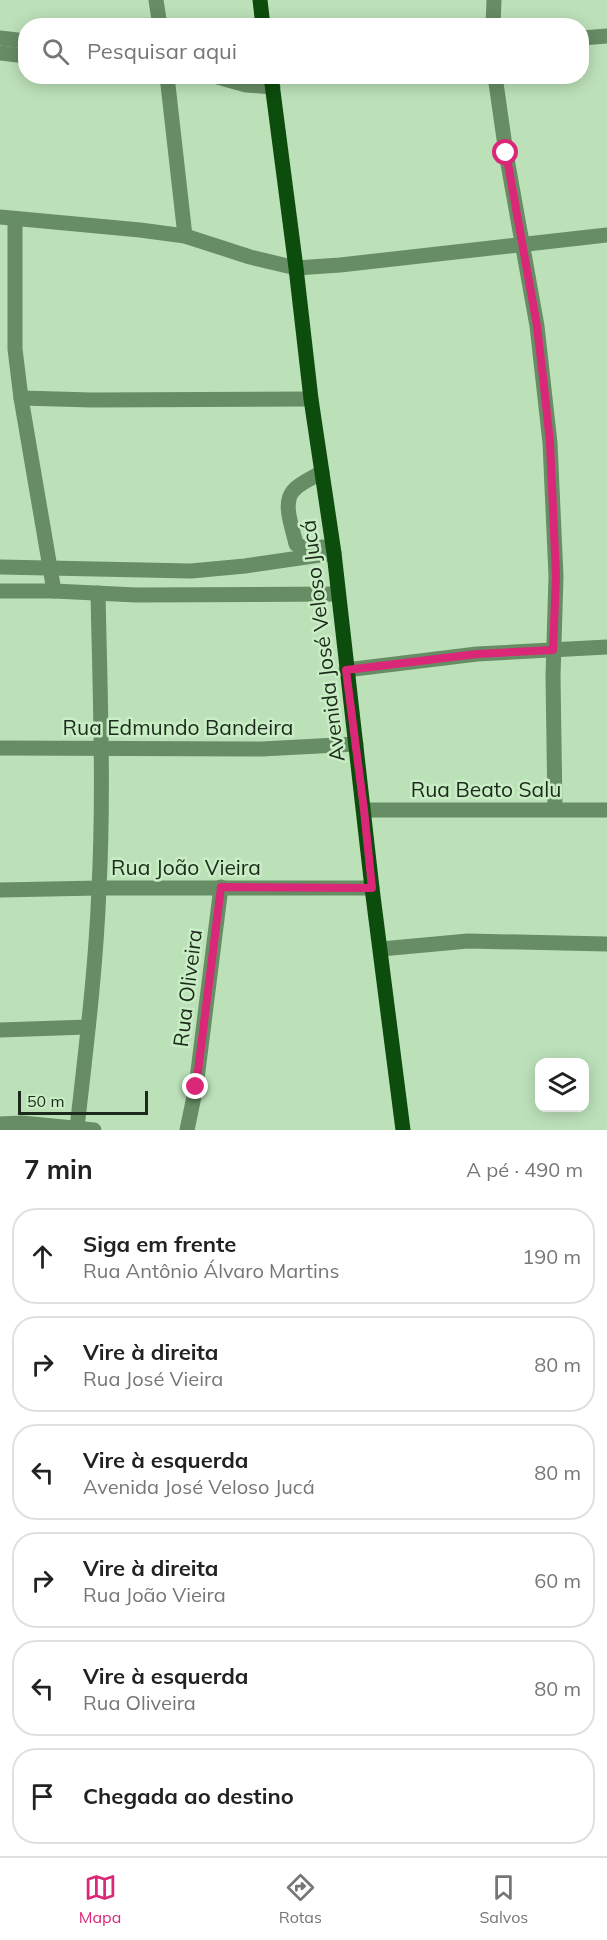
<!DOCTYPE html>
<html lang="pt">
<head>
<meta charset="utf-8">
<style>
	:root { --surface:#fff; --page:#f2f2f2; --text:#222; --muted:#767676; --line:#e0e0e0; --accent:#db2777 }
	body { margin:0; font-family:Mulish,sans-serif; background:var(--page); color:var(--text) }
	.controls { position:absolute; right:18px; bottom:18px; display:grid; overflow:hidden; border-radius:12px; box-shadow:0 3px 15px #0003 }
	.controls button { width:54px; height:54px; display:grid; place-items:center; padding:0; border:0; border-bottom:2px solid var(--line); background:var(--surface); color:var(--text); font:30px sans-serif }
	.scale { position:absolute; left:18px; bottom:15px; width:130px; box-sizing:border-box; padding-left:6px; border:3px solid #1c2a1b; border-top:0; font-size:16px; line-height:21px; white-space:nowrap; color:#1c2a1b; -webkit-text-stroke:4px #c9eec5; paint-order:stroke }
	.stop { position:absolute; width:18px; height:18px; margin:-14px; border:4px solid #db2777; border-radius:50%; background:#fff }
	.stop.end { background:#db2777; border-color:#fff; box-shadow:0 2px 6px #0008 }
	.list { margin:0; padding:0; list-style:none }
	h2 { display:flex; justify-content:space-between; align-items:center; height:78px; margin:0; padding:0 24px; font-size:26px }
	h2 small { font-size:20px; font-weight:400; color:var(--muted) }
	.list li { display:grid; grid-template-columns:39px 1fr auto; gap:18px; align-items:center; box-sizing:border-box; height:96px; margin:0 12px 12px; padding:0 12px; border:2px solid var(--line); border-radius:24px }
	.list b { display:block; font-size:22px; white-space:nowrap }
	.list p { margin:0; font-size:20px; white-space:nowrap; color:var(--muted) }
	.list em { font-size:20px; font-style:normal; color:var(--muted) }
	.icon { flex:none; width:33px; height:33px; fill:none; stroke:currentColor; stroke-width:2; stroke-linecap:round; stroke-linejoin:round }
	.map { position:relative; flex:none; width:607px; height:1130px; overflow:hidden }
	.search { position:absolute; background:var(--surface); box-shadow:0 3px 15px #0003; left:18px; right:18px; top:18px; height:66px; display:flex; align-items:center; gap:15px; box-sizing:border-box; padding:0 21px; border-radius:24px; color:var(--muted); font-size:22px }
	.sheet { height:726px; background:var(--surface) }
	nav { display:flex; justify-content:space-around; align-items:center; box-sizing:border-box; height:84px; border-top:2px solid var(--line); background:var(--surface); font-size:16px; color:var(--muted) }
	nav a { display:grid; justify-items:center; gap:3px }
	nav .on { color:var(--accent) }
	.map>svg:first-child { display:block }
</style>
</head>
<body>
<div class="map">
<svg width="607" height="1130" viewBox="0 0 607 1130">
	<rect width="100%" height="100%" fill="#bce1b9"/>
	<g fill="none" stroke-linecap="round" stroke-linejoin="round">
		<g stroke="#678d64" stroke-width="15">
			<polyline points="156,0 160,26"/>
			<polyline points="493,26 494,0"/>
			<polyline points="0,38 26,41"/>
			<polyline points="582,38 607,36"/>
			<polyline points="0,53 26,56"/>
			<polyline points="167,76 185,236"/>
			<polyline points="214,76 246,85 273,87"/>
			<polyline points="495,76 506,153 537,326 550,443 556,576 553,676 555,809"/>
			<polyline points="0,217 140,230 185,236 250,257 296,268 340,265 607,235"/>
			<polyline points="15,219 15,349 21,398 54,591"/>
			<polyline points="21,398 92,400 311,399"/>
			<path d="M 322,472 C 313,478 299,483 293,491 C 282,504 293,529 296,544 L 306,549 L 323,547"/>
			<polyline points="0,567 191,571 245,566 334,553"/>
			<polyline points="0,591 54,591 136,595 338,594"/>
			<polyline points="346,670 477,654 607,647"/>
			<polyline points="0,748 262,749 356,744"/>
			<polyline points="364,810 607,810"/>
			<polyline points="0,890 99,888 372,888"/>
			<polyline points="381,949 468,941 607,944"/>
			<polyline points="0,1030 88,1027"/>
			<polyline points="0,1124 22,1123 94,1130"/>
			<path d="M 77,1128 C 86,1048 96,968 99,888 C 104,790 100,691 98,593"/>
			<polyline points="187,1130 196,1087 221,887"/>
		</g>
		<g stroke="#0c4c0c" stroke-width="15">
			<polyline points="260,0 263,26"/>
			<polyline points="271,76 296,268 311,399 334,553 372,888 403,1130"/>
		</g>
	</g>
	<g fill="none" stroke-linecap="round" stroke-linejoin="round">
		<polyline stroke="#db2777" stroke-width="8" points="196,1087 221,887 372,888 364,810 346,670 477,654 553,650 556,576 550,443 544,386 537,326 506,153"/>
	</g>
	<g text-anchor="middle" dominant-baseline="central" stroke-width="5" stroke-linejoin="round" paint-order="stroke">
		<g font-size="21" fill="#1c2a1b" stroke="#c9eec5">
			<text transform="translate(322 641) rotate(-97)">Avenida José Veloso Jucá</text>
			<text x="178" y="727">Rua Edmundo Bandeira</text>
			<text x="486" y="789">Rua Beato Salu</text>
			<text x="186" y="867">Rua João Vieira</text>
			<text transform="translate(187 988) rotate(-83)">Rua Oliveira</text>
		</g>
	</g>
</svg>
<div class="controls">
<button><svg class="icon" aria-label="layers" viewBox="0 0 24 24"><path d="M12 4l9 5-9 5-9-5zM3 14l9 5 9-5"/></svg></button>
</div>
<div class="scale">50 m</div>
<div class="stop" style="left:506px;top:153px"></div>
<div class="stop end" style="left:196px;top:1087px"></div>
<div class="search"><svg class="icon" aria-label="search" viewBox="0 0 24 24"><circle cx="10" cy="10" r="6"/><path d="M15 15l6 6"/></svg>Pesquisar aqui</div>
</div>
<section class="sheet">
<h2>7 min<small>A pé · 490 m</small></h2>
<ul class="list">
<li><svg class="icon" aria-label="ahead" viewBox="0 0 24 24"><path d="M12 20V5M6 11l6-6 6 6"/></svg><div><b>Siga em frente</b><p>Rua Antônio Álvaro Martins</p></div><em>190 m</em></li>
<li><svg class="icon" aria-label="right" viewBox="0 0 24 24"><path d="M7 20v-9h11M14 6l5 5-5 5"/></svg><div><b>Vire à direita</b><p>Rua José Vieira</p></div><em>80 m</em></li>
<li><svg class="icon" aria-label="left" viewBox="0 0 24 24"><path d="M17 20v-9H6M10 6l-5 5 5 5"/></svg><div><b>Vire à esquerda</b><p>Avenida José Veloso Jucá</p></div><em>80 m</em></li>
<li><svg class="icon" aria-label="right" viewBox="0 0 24 24"><path d="M7 20v-9h11M14 6l5 5-5 5"/></svg><div><b>Vire à direita</b><p>Rua João Vieira</p></div><em>60 m</em></li>
<li><svg class="icon" aria-label="left" viewBox="0 0 24 24"><path d="M17 20v-9H6M10 6l-5 5 5 5"/></svg><div><b>Vire à esquerda</b><p>Rua Oliveira</p></div><em>80 m</em></li>
<li><svg class="icon" aria-label="arrive" viewBox="0 0 24 24"><path d="M6 21V4h12l-3 4 3 4H6"/></svg><div><b>Chegada ao destino</b></div></li>
</ul>
</section>
<nav>
<a class="on"><svg class="icon" aria-label="map" viewBox="0 0 24 24"><path d="M3 6l6-2 6 2 6-2v14l-6 2-6-2-6 2zM9 4v14M15 6v14"/></svg>Mapa</a>
<a><svg class="icon" aria-label="directions" viewBox="0 0 24 24"><path d="M12 3l9 9-9 9-9-9zM9 14v-3h6M13 9l2 2-2 2"/></svg>Rotas</a>
<a><svg class="icon" aria-label="saved" viewBox="0 0 24 24"><path d="M7 4h10v16l-5-4-5 4z"/></svg>Salvos</a>
</nav>
</body>
</html>
